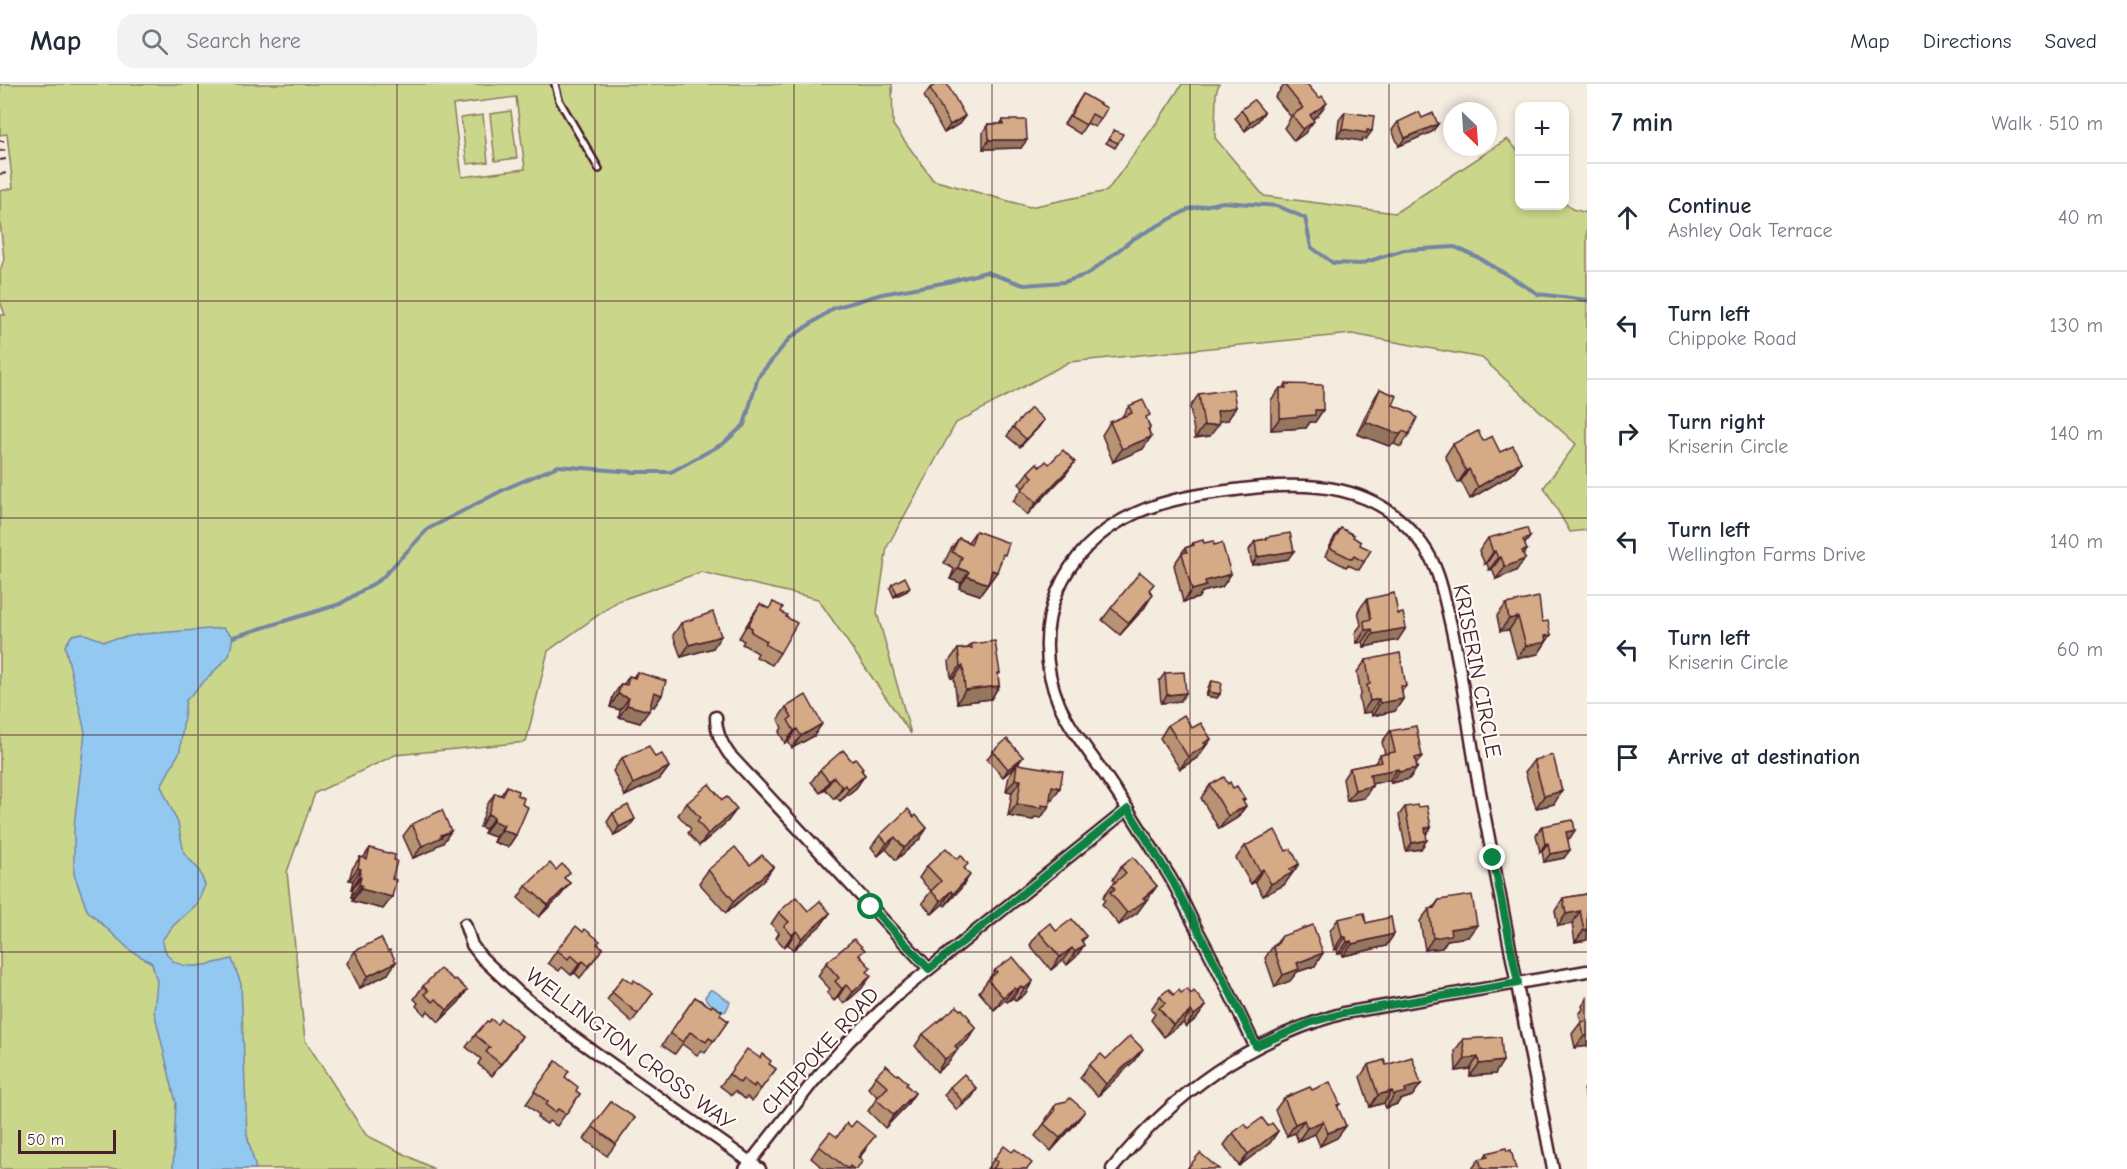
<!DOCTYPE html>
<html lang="en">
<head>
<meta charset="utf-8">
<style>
	:root { --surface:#fff; --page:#f2f2f3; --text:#1f2937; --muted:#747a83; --line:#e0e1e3 }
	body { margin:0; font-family:"Comic Neue",sans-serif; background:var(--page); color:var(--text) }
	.controls { position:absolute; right:18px; top:18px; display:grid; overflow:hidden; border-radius:12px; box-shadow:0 3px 9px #0003 }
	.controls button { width:54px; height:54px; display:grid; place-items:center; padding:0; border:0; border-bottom:2px solid var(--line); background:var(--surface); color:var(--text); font:30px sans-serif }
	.compass { position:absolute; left:1443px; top:18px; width:54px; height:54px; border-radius:50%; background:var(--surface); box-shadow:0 3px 9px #0003; rotate:155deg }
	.scale { position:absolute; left:18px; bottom:15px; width:98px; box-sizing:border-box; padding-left:6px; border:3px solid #4a1f2b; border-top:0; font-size:16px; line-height:21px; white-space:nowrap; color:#4a1f2b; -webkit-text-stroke:4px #fdfcf7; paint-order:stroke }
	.stop { position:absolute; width:18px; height:18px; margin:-14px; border:4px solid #0b8043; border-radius:50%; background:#fff }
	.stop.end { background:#0b8043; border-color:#fff; box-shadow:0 2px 6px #0008 }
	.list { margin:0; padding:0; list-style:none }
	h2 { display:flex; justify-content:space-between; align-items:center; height:78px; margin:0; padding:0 24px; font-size:26px }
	h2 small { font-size:20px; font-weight:400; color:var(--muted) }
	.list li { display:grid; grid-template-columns:39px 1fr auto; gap:18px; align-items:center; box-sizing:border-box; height:108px; padding:0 24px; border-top:2px solid var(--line) }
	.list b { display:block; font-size:22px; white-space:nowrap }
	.list p { margin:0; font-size:20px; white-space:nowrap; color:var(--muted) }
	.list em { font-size:20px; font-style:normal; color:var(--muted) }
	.icon { flex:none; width:33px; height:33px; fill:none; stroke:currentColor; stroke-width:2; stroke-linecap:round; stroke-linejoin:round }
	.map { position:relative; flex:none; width:1587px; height:1085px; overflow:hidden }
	header { display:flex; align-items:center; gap:36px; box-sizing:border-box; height:84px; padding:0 30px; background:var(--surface); border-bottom:2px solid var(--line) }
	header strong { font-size:28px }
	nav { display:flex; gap:33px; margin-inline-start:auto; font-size:21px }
	.search { width:420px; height:54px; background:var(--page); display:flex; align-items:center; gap:15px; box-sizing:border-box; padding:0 21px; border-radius:18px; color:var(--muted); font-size:22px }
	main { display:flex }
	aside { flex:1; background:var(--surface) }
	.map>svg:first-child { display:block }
</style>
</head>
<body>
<header>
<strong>Map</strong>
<div class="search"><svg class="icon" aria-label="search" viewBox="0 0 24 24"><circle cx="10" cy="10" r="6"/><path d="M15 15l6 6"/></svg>Search here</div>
<nav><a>Map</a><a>Directions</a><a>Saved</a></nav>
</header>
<main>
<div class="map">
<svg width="1587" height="1085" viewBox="0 0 1587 1085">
	<rect width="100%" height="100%" fill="#f5ece0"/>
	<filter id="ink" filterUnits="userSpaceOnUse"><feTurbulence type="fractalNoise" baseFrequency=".0167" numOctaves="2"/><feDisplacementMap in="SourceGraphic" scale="12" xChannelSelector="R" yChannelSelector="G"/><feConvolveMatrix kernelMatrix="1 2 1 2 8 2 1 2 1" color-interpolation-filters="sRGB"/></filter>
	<g filter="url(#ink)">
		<g fill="#cad78b" stroke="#8a7b5b" stroke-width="1.5" fill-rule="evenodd">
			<path d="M 0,0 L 892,0 L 893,41 L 933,96 L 1030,123 L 1107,107 L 1160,34 L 1182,0 L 1219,0 L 1216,9 L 1215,54 L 1264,112 L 1395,129 L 1507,55 L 1519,68 L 1520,122 L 1564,122 L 1565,118 L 1572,125 L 1587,129 L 1587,446 L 1570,448 L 1544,403 L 1576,360 L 1482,274 L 1352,250 L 1069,278 L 956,339 L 887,463 L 877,529 L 911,650 L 818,515 L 701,488 L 618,517 L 548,567 L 526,658 L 395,671 L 315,709 L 287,788 L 305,956 L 366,1051 L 434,1085 L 0,1085 L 0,231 L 5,231 L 0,217 L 0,187 L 4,175 L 0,137 L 0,107 L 13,104 L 7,50 L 0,51 ZM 516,13 L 525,85 L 462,93 L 453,21 Z"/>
			<polygon points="511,27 517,74 495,77 490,30"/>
			<polygon points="483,31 488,78 467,80 461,34"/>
		</g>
		<g fill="#93c9f1" stroke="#7685a2" stroke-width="1.5">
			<path d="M 223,544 L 233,553 L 229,572 L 186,616 L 180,667 L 161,702 L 178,739 L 184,769 L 199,786 L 205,801 L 197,820 L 174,841 L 162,856 C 164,860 164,866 167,870 C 179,891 214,879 232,875 L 241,900 L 247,1051 L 256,1085 L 173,1085 L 176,1019 L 154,927 L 157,898 L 152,879 L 131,867 L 87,826 L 74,790 L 74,742 L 85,648 L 65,562 L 72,551 L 82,549 L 104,557 L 142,550 Z"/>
			<polygon points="710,906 713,906 730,918 726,927 723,928 706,916 705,913"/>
		</g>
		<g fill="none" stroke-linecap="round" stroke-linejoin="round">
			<polyline stroke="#7685a2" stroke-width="4" points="233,553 340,520 381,495 428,445 507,404 558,382 633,388 671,388 724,359 744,341 758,293 790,254 834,224 882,210 948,198 986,188 1024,201 1064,198 1088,190 1133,155 1189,125 1223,118 1278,122 1305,134 1311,163 1333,179 1360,180 1404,166 1455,163 1481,175 1538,210 1587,216"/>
			<defs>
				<polyline id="service" points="555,0 559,16 599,85"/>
				<g id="minor">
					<path d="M 716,633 C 716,648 721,658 729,670 L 929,885"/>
					<polyline points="465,840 472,861 482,874 517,907 572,952 760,1085"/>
					<path d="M 1255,962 C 1236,922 1217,882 1195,842 C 1187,826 1179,809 1170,793 C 1152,764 1134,734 1115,706 C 1097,677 1073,651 1059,620 C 1027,543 1060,463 1136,429 C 1169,414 1208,409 1243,405 C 1311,397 1378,399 1422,460 C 1438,481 1443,508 1449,533 C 1462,587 1468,642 1478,697 C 1502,826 1528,956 1553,1085"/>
					<polyline points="745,1085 813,998 849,957 897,911 1128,725"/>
					<path d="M 1112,1085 C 1175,1008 1247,956 1344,929 L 1587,887"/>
				</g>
			</defs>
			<use href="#service" stroke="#4a1f2b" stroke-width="10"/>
			<use href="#minor" stroke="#4a1f2b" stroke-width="15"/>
			<g stroke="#4a1f2b" stroke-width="2" stroke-dasharray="6 4.5" stroke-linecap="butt">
				<polyline points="0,57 4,57"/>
				<polyline points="0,67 5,66"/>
				<polyline points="0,76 6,75"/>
				<polyline points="0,90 8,89"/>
			</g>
			<use href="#service" stroke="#fdfcf7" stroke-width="5"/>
			<use href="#minor" stroke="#fdfcf7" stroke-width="10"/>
		</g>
		<g fill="#b79273" stroke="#4a1f2b" stroke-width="1.5">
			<polygon points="1285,0 1318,31 1313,35 1305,49 1294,57 1284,44 1291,33 1275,13"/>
			<polygon points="930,4 965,32 959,40 944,49 924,12"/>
			<polygon points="1083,10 1101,35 1095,43 1087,39 1080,50 1064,40"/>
			<polygon points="1241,26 1264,28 1258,37 1245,47 1235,34"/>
			<polygon points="1345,28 1366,55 1363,54 1361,57 1337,53 1339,36"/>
			<polygon points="1422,34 1438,40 1432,48 1399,62 1392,46 1398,38"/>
			<polygon points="1003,36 1021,64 983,65 983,48 988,40 1000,40"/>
			<polygon points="1114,46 1118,59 1115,64 1106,59"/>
			<polygon points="1286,300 1323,326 1315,338 1310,338 1306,344 1271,346 1271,316 1280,304 1283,304"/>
			<polygon points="1380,305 1393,321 1409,350 1401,363 1394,360 1389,362 1357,350 1372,318"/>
			<polygon points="1199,310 1228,336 1218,337 1210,352 1195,354 1190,323"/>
			<polygon points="1129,322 1147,336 1150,344 1149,346 1143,365 1113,378 1102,351 1110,338 1121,334"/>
			<polygon points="1013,343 1038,344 1020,363 1007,352"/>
			<polygon points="1483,357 1500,368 1521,378 1512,390 1470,415 1461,397 1458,399 1445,372 1453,360"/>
			<polygon points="1049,380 1066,390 1027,431 1013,417 1023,404 1019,400 1028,388"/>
			<polygon points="1341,444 1353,453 1360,461 1364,478 1359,486 1348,481 1346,483 1325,472 1335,452"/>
			<polygon points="976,447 1001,477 989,499 980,511 959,504 961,499 950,495 954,485 944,479 951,465 959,454 968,458"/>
			<polygon points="1267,453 1288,475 1252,481 1249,466 1255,457 1265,455"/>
			<polygon points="1488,454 1525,460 1523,471 1516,487 1496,495 1492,485 1489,486 1487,479 1485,480 1479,467"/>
			<polygon points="1193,459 1204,459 1214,461 1231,490 1222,503 1202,508 1198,514 1183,518 1174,481 1185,464 1191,462"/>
			<polygon points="892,500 907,507 894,513 890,504"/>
			<polygon points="1149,507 1145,523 1120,551 1102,536 1111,524"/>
			<polygon points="1367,515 1398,556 1364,563 1363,558 1357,559 1355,549 1361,541 1358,527"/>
			<polygon points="773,518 786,533 780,569 772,581 756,573 758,569 742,560 744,557 739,554 752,532 760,520 769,525"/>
			<polygon points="1506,520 1542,538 1546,558 1538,570 1517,574 1509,546 1500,547 1497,532"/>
			<polygon points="681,539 713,564 681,573 673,551"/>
			<polygon points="971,560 1000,589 998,591 999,602 991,615 957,619 954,594 951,594 949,577 958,565 968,564"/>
			<polygon points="1366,576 1406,602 1402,607 1403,615 1395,627 1372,632 1371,628 1362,629 1359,613 1361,609 1357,588"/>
			<polygon points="637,588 662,611 654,623 650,622 640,639 619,633 620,626 610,623 613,612 621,600 624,600 629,592 633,593"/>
			<polygon points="1165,589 1186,609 1180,617 1161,619 1159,597"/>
			<polygon points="1212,597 1220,610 1217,614 1206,612 1209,601"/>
			<polygon points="786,623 814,652 792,664 788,658 785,659 779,648 782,644 778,635"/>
			<polygon points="1168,641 1192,644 1211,655 1197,674 1180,685 1160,654"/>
			<polygon points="1390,647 1422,672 1416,680 1417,684 1409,695 1391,699 1390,696 1371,700 1372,702 1364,714 1347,717 1343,695 1350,684 1375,679 1380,671 1385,670 1382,658"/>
			<polygon points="993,667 1023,673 1018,680 1052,716 1050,716 1049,722 1041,734 1035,733 1033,736 1008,732 1012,708 1006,707 1009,692 1016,682 1003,693 987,675"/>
			<polygon points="655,673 669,683 660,695 625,712 613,687 622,674"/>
			<polygon points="1534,676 1554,720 1536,724 1525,688"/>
			<polygon points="852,677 863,684 862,687 865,691 856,704 840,717 836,713 834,715 825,705 820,709 811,698 820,686"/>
			<polygon points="1228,700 1245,715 1243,717 1246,722 1237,734 1219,745 1201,714 1210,701"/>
			<polygon points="507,702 517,711 522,720 516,751 508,763 494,758 495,753 484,749 486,745 480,743 487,721 495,709 501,711"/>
			<polygon points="687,719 728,737 699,762 688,749 691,745 678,731"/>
			<polygon points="1405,723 1418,723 1431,743 1426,750 1421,765 1406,767 1399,731"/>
			<polygon points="613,729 629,743 614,751 607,738"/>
			<polygon points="914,733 927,744 919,756 896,776 886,765 878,772 871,763 880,751"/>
			<polygon points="412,740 443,759 436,762 433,766 413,774 403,752"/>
			<polygon points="1542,742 1575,746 1570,754 1568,755 1564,774 1544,778 1542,767 1540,768 1536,751"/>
			<polygon points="1245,762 1286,767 1299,780 1284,801 1263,812 1255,798 1251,800 1236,774"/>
			<polygon points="370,764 394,776 392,813 383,825 352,817 353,814 351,813 353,805 351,805 353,797 349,796 352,785 360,773 363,774"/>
			<polygon points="750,781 773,783 764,796 726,829 699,799 708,786"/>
			<polygon points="927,782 965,785 962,803 945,822 943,820 932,830 922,819 931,807 919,794"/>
			<polygon points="1121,783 1157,802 1137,829 1119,841 1102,820 1105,816 1103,813 1112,801 1115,798 1113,795"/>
			<polygon points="565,795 570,799 561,811 539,833 518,814 526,802"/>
			<polygon points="1587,810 1587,856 1575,858 1572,840 1558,842 1555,827 1563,814"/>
			<polygon points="1439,816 1468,853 1447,856 1442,864 1425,866 1420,837 1429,825 1432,825"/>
			<polygon points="808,827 830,829 821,841 793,866 788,860 784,863 776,854 779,849 771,840 779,828"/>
			<polygon points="1338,835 1366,839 1394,850 1386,862 1343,872 1342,869 1338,870 1337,865 1334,866 1330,847"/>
			<polygon points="1056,847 1086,852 1082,858 1084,861 1076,873 1067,881 1063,876 1051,886 1030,861 1039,848"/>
			<polygon points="1282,852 1315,882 1297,888 1290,897 1275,903 1265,874 1273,862 1275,861"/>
			<polygon points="598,860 603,864 580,894 575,889 571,891 562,883 559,887 548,879 557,866"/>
			<polygon points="355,867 388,890 360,904 347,879"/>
			<polygon points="860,872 868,889 862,904 844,920 838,913 834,917 827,909 830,905 818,892 826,879"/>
			<polygon points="995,886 1033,897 1025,910 1016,917 1013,914 1007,918 1005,916 994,926 979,908"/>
			<polygon points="623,893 632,899 653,909 632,938 607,916"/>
			<polygon points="423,902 467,906 459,918 439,938 428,927 425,931 416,922 418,919 414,915"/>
			<polygon points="1181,909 1191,910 1206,922 1197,934 1186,943 1183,939 1164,953 1151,936 1155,930 1151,925 1160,912"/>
			<polygon points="695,913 728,937 705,969 701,966 697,971 682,960 675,970 662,961"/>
			<polygon points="1587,914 1587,962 1575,964 1572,950 1581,938 1579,930 1583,925 1582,922"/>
			<polygon points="960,926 970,935 969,937 976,944 967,957 957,965 949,978 937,988 915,962 923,950"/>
			<polygon points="489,938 497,940 522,952 492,992 478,980 481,975 466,963 475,951"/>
			<polygon points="1463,955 1495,990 1470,992 1470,985 1456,987 1455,967"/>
			<polygon points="1106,975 1134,977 1098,1012 1080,994 1089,981"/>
			<polygon points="556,977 565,993 576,1007 580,1010 557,1042 549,1037 547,1040 537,1034 539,1031 526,1020"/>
			<polygon points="769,980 776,985 752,1017 747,1013 745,1015 735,1007 732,1011 720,1002 729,990"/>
			<polygon points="1368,981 1386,981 1421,1000 1412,1012 1400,1016 1397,1020 1386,1024 1384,1019 1370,1023 1360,993"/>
			<polygon points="876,992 906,1001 915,1009 906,1022 885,1044 868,1027 878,1013 868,1004"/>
			<polygon points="1587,1001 1587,1018 1586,1018 1584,1006"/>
			<polygon points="950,1003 977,1005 972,1013 957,1026 944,1011"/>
			<polygon points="1312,1006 1340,1020 1337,1023 1346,1042 1337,1054 1320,1062 1315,1050 1298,1057 1295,1049 1287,1052 1275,1026 1284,1014"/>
			<polygon points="611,1018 635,1034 607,1072 584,1055"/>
			<polygon points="1054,1023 1076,1039 1051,1067 1035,1052 1046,1037 1046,1035"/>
			<polygon points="1268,1042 1278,1047 1270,1059 1239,1082 1224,1061 1233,1049 1248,1044"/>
			<polygon points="837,1053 867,1064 859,1074 857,1085 824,1085 811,1074 819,1062"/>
			<polygon points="1487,1069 1516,1085 1472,1085 1479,1075 1484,1074"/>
			<polygon points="994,1075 1027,1085 987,1085"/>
		</g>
		<g fill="#95775e" stroke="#4a1f2b" stroke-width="1.5">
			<polygon points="1327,19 1318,31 1301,44 1310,31"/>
			<polygon points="1264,28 1258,37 1245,47 1250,38"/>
			<polygon points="965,32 959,40 944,49 950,41"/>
			<polygon points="1314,37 1305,49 1294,57 1303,45"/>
			<polygon points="1438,40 1432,48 1399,62 1405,54"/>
			<polygon points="1342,45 1367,46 1372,47 1366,55 1363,54 1361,57 1337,53"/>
			<polygon points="989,56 1027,56 1021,64 983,65"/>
			<polygon points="1236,323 1228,336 1208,339 1217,327"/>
			<polygon points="1315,326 1323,326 1315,338 1310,338 1306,344 1271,346 1280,334"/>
			<polygon points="1044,336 1038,344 1020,363 1026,355"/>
			<polygon points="1366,338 1403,347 1394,360 1389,362 1357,350"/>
			<polygon points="1219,340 1210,352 1195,354 1204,342"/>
			<polygon points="1151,353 1143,365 1113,378 1122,365"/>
			<polygon points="1075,378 1066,390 1027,431 1036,419"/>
			<polygon points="1521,378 1512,390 1470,415 1478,403"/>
			<polygon points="1469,385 1461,397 1458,399 1466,387"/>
			<polygon points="1530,453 1521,465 1523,456"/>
			<polygon points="1527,466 1519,477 1525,475 1516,487 1496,495 1505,483 1522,467"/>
			<polygon points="1294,467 1288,475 1252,481 1257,473"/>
			<polygon points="1495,467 1487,479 1485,480 1493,468"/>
			<polygon points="1501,473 1492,485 1489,486 1498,474"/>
			<polygon points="958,484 969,488 961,499 950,495"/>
			<polygon points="992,486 997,488 989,499 984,498"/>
			<polygon points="1231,490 1222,503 1202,508 1198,514 1183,518 1192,506 1205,497"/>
			<polygon points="967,492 988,500 980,511 959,504"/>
			<polygon points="910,503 907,507 894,513 897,509"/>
			<polygon points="1153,510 1145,523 1120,551 1129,539"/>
			<polygon points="1518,533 1509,546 1500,547 1509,535"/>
			<polygon points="1406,544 1398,556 1364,563 1373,550"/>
			<polygon points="1372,545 1363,558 1357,559 1365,546"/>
			<polygon points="1551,551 1538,570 1517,574 1526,562 1545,552"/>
			<polygon points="721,552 713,564 681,573 689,561"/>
			<polygon points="960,582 963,582 954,594 951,594"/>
			<polygon points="999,602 991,615 957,619 965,606"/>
			<polygon points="654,608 662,611 654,623 645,621"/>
			<polygon points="1209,608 1220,610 1217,614 1206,612"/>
			<polygon points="1186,609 1180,617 1161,619 1167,611"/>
			<polygon points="618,610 629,614 620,626 610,623"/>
			<polygon points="1379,615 1371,628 1362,629 1370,617"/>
			<polygon points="1403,615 1395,627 1372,632 1380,619"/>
			<polygon points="627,621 649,627 640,639 619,633"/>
			<polygon points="822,640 814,652 792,664 801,652"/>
			<polygon points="797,645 788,658 785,659 794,647"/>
			<polygon points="1211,655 1197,674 1180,685 1188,673 1204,659"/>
			<polygon points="1422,672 1414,684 1415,674"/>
			<polygon points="1023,673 1017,681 1017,680 1003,693 1008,685"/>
			<polygon points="669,683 660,695 625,712 633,700"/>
			<polygon points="1417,684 1409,695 1391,699 1399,688"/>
			<polygon points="1398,685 1390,696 1362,702 1370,690"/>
			<polygon points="865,691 856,704 840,717 849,705"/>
			<polygon points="834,693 825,705 820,709 829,697"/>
			<polygon points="1015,695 1021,696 1012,708 1006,707"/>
			<polygon points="845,701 836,713 834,715 842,703"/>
			<polygon points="1052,702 1060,704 1052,716 1044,715"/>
			<polygon points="1372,702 1364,714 1347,717 1355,706"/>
			<polygon points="1562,707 1554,720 1536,724 1544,712"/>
			<polygon points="1017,720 1042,721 1049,722 1041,734 1035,733 1033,736 1008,732"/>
			<polygon points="1246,722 1237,734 1219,745 1228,732"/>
			<polygon points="737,725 728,737 699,762 708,750"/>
			<polygon points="488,730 494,733 486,745 480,743"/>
			<polygon points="635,735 629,743 614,751 619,743"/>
			<polygon points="493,737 504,741 495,753 484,749"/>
			<polygon points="1431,743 1425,752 1425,744"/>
			<polygon points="927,744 919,756 896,776 904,764"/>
			<polygon points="502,746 516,751 508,763 494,758"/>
			<polygon points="1575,746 1570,754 1561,756 1566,748"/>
			<polygon points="451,747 443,759 436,762 433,766 413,774 422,762"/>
			<polygon points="895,753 886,765 878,772 887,759"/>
			<polygon points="1427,756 1421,765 1406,767 1412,759"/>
			<polygon points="1548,759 1542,767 1540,768 1545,760"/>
			<polygon points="1570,766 1564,774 1544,778 1550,770"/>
			<polygon points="1299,780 1284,801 1263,812 1271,800 1290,785"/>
			<polygon points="773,783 764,796 726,829 734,817"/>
			<polygon points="358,784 361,785 353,797 349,796"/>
			<polygon points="1263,785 1255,798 1251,800 1260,787"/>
			<polygon points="970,791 962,803 945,822 953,810"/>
			<polygon points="359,793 361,793 353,805 351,805"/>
			<polygon points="570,799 561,811 539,833 548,821"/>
			<polygon points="359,801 362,801 353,814 351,813"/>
			<polygon points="1157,802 1137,829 1119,841 1127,829"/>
			<polygon points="361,805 392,813 383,825 352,817"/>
			<polygon points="951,807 943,820 932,830 941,817"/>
			<polygon points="1580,827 1572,840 1558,842 1566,830"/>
			<polygon points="830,829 821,841 793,866 802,854"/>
			<polygon points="1477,841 1468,853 1447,856 1442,864 1425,866 1433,854 1450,845"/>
			<polygon points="1587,845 1587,856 1575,858 1584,846"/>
			<polygon points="796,847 788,860 784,863 792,851"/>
			<polygon points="1394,850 1386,862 1343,872 1352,860"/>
			<polygon points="1342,853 1346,853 1337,865 1334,866"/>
			<polygon points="1351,857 1342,869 1338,870 1347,858"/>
			<polygon points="1084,861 1076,873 1067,881 1075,868"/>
			<polygon points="1072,864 1063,876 1051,886 1060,873"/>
			<polygon points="1323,869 1315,882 1297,888 1290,897 1275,903 1283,891 1297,879"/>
			<polygon points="583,877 575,889 571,891 580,879"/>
			<polygon points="396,878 388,890 360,904 368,892"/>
			<polygon points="871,892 862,904 844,920 853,908"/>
			<polygon points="1033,897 1025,910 1016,917 1024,905"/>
			<polygon points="846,901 838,913 834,917 842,905"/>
			<polygon points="1021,902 1013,914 1007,918 1016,906"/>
			<polygon points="1014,904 1005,916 994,926 1003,913"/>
			<polygon points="467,906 459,918 439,938 447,926"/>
			<polygon points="1206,922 1197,934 1186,943 1194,931"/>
			<polygon points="1191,927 1183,939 1164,953 1173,941"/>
			<polygon points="976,944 967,957 946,974 955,962"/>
			<polygon points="522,952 514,964 492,992"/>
			<polygon points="1584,952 1587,952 1587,962 1575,964"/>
			<polygon points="958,965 949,978 937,988 945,975"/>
			<polygon points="1143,965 1134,977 1098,1012 1106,1000"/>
			<polygon points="1478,973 1470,985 1456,987 1465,975"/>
			<polygon points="1503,977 1495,990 1470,992 1479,980"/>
			<polygon points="1421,1000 1412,1012 1400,1016 1397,1020 1386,1024 1394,1011 1405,1005"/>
			<polygon points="977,1005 972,1013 957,1026 963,1018"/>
			<polygon points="1392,1007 1384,1019 1370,1023 1378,1011"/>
			<polygon points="915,1009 906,1022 885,1044 894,1031"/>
			<polygon points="1085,1027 1076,1039 1051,1067 1060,1054"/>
			<polygon points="1304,1036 1295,1049 1287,1052 1295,1040"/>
			<polygon points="1323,1037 1315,1050 1298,1057 1307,1044"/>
			<polygon points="1346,1042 1337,1054 1320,1062 1328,1049"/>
			<polygon points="1278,1047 1270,1059 1239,1082 1248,1070"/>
		</g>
		<g fill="#d5aa86" stroke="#4a1f2b" stroke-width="1.5">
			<polygon points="937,0 947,0 965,32 950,41 930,4"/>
			<polygon points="1284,0 1307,0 1319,14 1322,12 1327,19 1310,31 1314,37 1303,45 1292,31 1303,24"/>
			<polygon points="1083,10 1107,24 1101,35 1092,30 1086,41 1070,32"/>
			<polygon points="1254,16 1264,28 1250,38 1241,26"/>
			<polygon points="1345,28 1374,32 1372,47 1367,46 1367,49 1342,45"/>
			<polygon points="1419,28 1422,34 1433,29 1438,40 1405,54 1398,38"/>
			<polygon points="1003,36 1026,36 1027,56 989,56 988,40 1003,40"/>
			<polygon points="1114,46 1123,50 1118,59 1109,55"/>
			<polygon points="1286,300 1323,301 1323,326 1315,326 1315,331 1280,334 1280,304 1286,304"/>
			<polygon points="1233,305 1236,323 1217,327 1219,340 1204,342 1199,310"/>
			<polygon points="1380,305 1397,312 1393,321 1412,329 1417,334 1409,350 1403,347 1398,350 1366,338"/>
			<polygon points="1143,316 1150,331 1146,333 1150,344 1148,345 1151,353 1122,365 1110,338 1132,329 1129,322"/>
			<polygon points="1031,324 1044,336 1026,355 1013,343"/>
			<polygon points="1478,347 1483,357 1492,352 1500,368 1513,362 1521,378 1478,403 1469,385 1466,387 1453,360"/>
			<polygon points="1063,366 1075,378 1036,419 1022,405 1033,393 1028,388 1037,379 1040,383 1046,377 1049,380"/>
			<polygon points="1341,444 1354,451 1353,453 1361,458 1360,461 1371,466 1364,478 1354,472 1352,475 1330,464"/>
			<polygon points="1527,444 1530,453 1523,456 1527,466 1522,467 1525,475 1505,483 1501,473 1498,474 1495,467 1493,468 1488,454"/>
			<polygon points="976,447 1009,459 1005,471 1003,470 997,488 992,486 988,500 967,492 969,488 958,484 962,473 952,468 959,454 971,460"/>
			<polygon points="1290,449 1294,467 1257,473 1255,457 1267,455 1267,453"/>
			<polygon points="1203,456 1204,459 1213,457 1214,461 1222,459 1231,490 1205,497 1206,502 1192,506 1182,469 1187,468 1185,464 1194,461 1193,459"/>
			<polygon points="1140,488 1154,500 1149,506 1153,510 1129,539 1111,524"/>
			<polygon points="905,493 910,503 897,509 892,500"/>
			<polygon points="1394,509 1398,530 1403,529 1406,544 1373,550 1372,545 1365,546 1364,537 1371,535 1367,515"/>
			<polygon points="1539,513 1542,538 1548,537 1551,551 1545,552 1546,558 1526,562 1518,533 1509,535 1506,520"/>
			<polygon points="773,518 783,523 781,528 787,531 786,533 797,539 780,569 765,560 767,557 751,548 752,544 748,542 760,520 769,525"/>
			<polygon points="713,528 721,552 689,561 681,539"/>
			<polygon points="995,557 1000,589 998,589 999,602 965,606 963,582 960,582 958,565 972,564 971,560"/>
			<polygon points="1400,569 1406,602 1401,602 1403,615 1380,619 1379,615 1370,617 1367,601 1370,600 1366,576"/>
			<polygon points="637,588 666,597 662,611 654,608 649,627 627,621 629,614 618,610 621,600 627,601 629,592 635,594"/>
			<polygon points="1184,588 1186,609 1167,611 1165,589"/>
			<polygon points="1212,597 1222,599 1220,610 1209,608"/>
			<polygon points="806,611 822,640 801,652 797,645 794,647 788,636 792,633 786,623"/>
			<polygon points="1184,631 1192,644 1201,639 1211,655 1204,659 1206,661 1188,673 1168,641"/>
			<polygon points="1416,642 1422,672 1415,674 1417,684 1399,688 1398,685 1370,690 1372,702 1355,706 1350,684 1382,678 1380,671 1395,668 1390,647"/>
			<polygon points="1007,655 1023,673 1008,685 993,667"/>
			<polygon points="649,662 655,673 662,670 669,683 633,700 622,674"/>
			<polygon points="843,666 852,677 856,675 863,684 861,686 865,691 849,705 845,701 842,703 834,693 829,697 820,686"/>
			<polygon points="1553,671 1562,707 1544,712 1534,676"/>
			<polygon points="1017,680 1063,687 1060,704 1052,702 1049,722 1042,721 1042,724 1017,720 1021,696 1015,695"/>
			<polygon points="1224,693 1228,700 1230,698 1233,704 1237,702 1245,715 1242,716 1246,722 1228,732 1210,701"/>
			<polygon points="709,700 722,716 727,713 737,725 708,750 697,737 700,734 687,719"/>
			<polygon points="507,702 518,707 517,711 524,714 522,720 528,723 516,751 502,746 504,741 493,737 494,733 488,730 495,709 503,712"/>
			<polygon points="628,721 635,735 619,743 613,729"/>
			<polygon points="1417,721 1418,723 1427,722 1431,743 1425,744 1427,756 1412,759 1405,723"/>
			<polygon points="908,725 914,733 916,731 927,744 904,764 895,753 887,759 880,751"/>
			<polygon points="442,726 451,747 441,751 442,753 422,762 412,740"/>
			<polygon points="1573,736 1575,746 1566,748 1570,766 1550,770 1548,759 1545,760 1542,742"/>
			<polygon points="1275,746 1286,767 1291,765 1299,780 1290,785 1292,789 1271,800 1263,785 1260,787 1245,762"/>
			<polygon points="735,763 750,781 762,771 773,783 734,817 708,786"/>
			<polygon points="370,764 395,771 394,776 397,777 392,795 396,796 392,813 361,805 362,801 359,801 361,793 359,793 361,785 358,784 360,773 367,775"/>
			<polygon points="946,764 957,775 961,771 968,780 964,784 970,791 953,810 951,807 941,817 931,807 941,797 927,782"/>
			<polygon points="1133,773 1157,802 1143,814 1146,816 1127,829 1110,808 1115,805 1112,801 1126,789 1121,783"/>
			<polygon points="550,779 556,786 562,780 570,788 564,794 570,799 548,821 526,802"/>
			<polygon points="1587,810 1587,845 1584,846 1580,827 1566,830 1563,814"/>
			<polygon points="1472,811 1477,841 1450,845 1451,851 1433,854 1429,825 1434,824 1439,816"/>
			<polygon points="796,813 808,827 820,817 830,829 802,854 796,847 792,851 784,842 789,838 779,828"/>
			<polygon points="1364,829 1366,839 1391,833 1394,850 1352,860 1351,857 1347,858 1346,853 1342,853 1338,835"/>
			<polygon points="1072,835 1086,852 1081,856 1084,861 1075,868 1072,864 1060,873 1039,848 1050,839 1056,847"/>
			<polygon points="1313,841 1323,869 1297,879 1299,885 1283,891 1273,862 1277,861 1282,852"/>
			<polygon points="576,842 583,848 585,845 600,857 597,860 603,864 589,882 583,877 580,879 571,871 568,875 557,866"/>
			<polygon points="381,854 388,867 390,866 396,878 368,892 355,867"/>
			<polygon points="854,855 865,866 859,871 871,884 867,888 871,892 853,908 846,901 842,905 835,897 839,894 826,879"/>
			<polygon points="1013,873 1033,897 1024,905 1021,902 1016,906 1014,904 1003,913 988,896 997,888 995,886"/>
			<polygon points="440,885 454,896 456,895 467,906 447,926 436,915 433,918 424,910 428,907 423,902"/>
			<polygon points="623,893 632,899 634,896 653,909 638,930 612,908"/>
			<polygon points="1169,905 1173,911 1179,906 1181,909 1187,905 1191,910 1194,907 1206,922 1194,931 1191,927 1173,941 1159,924 1165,919 1160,912"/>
			<polygon points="695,913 711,923 712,921 722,927 720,931 728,937 714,957 709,954 706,958 690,948 683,958 670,949"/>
			<polygon points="957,922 960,926 962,925 970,935 969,936 976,944 955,962 958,965 945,975 923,950"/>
			<polygon points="491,935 497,940 501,935 522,952 501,980 486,968 490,963 475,951 487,937 489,938"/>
			<polygon points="1587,937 1587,952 1584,952 1581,938"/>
			<polygon points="1130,952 1143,965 1106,1000 1089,981 1101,970 1106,975"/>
			<polygon points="1501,953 1503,977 1479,980 1478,973 1465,975 1463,955"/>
			<polygon points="747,965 760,974 762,970 771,977 769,980 776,985 761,1005 755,1000 754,1003 743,995 740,999 729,990"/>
			<polygon points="1412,973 1421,1000 1405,1005 1406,1008 1394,1011 1392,1007 1378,1011 1368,981 1384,976 1386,981"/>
			<polygon points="556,977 569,987 565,993 578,1003 576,1007 580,1010 566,1030 558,1025 555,1028 546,1021 548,1018 534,1007"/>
			<polygon points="886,981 897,991 898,990 908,999 906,1001 915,1009 894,1031 876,1015 888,1003 876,992"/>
			<polygon points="964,990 977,1005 963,1018 950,1003"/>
			<polygon points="1330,998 1340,1020 1337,1021 1346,1042 1328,1049 1323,1037 1307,1044 1304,1036 1295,1040 1284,1014 1310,1003 1312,1006"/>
			<polygon points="1070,1014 1085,1027 1060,1054 1044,1040 1055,1027 1054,1023 1058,1019 1067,1017"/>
			<polygon points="611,1018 635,1034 616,1060 592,1042"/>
			<polygon points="1262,1034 1268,1042 1272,1039 1278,1047 1248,1070 1233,1049 1245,1040 1248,1044"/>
			<polygon points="856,1037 875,1052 858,1073 863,1077 856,1085 854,1085 850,1082 848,1085 819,1062 830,1048 837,1053 847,1039 851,1043"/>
			<polygon points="1004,1062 1012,1068 1015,1065 1032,1079 1027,1085 993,1085 998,1078 994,1075"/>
			<polygon points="1506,1064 1507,1067 1511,1066 1516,1085 1482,1085 1479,1075 1488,1073 1487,1069"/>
			<polygon points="1200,1069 1219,1085 1187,1085"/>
		</g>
	</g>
	<g fill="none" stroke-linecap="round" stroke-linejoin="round" filter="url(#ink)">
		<polyline stroke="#0b8043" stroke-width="8" points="871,823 929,885 1128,725 1173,798 1224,896 1256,962 1312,938 1344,929 1518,899 1493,774"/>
	</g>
	<path fill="none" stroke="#4a1f2b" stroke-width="1.5" stroke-opacity="0.55" d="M 198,0 L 198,1085M 397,0 L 397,1085M 595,0 L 595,1085M 794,0 L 794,1085M 992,0 L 992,1085M 1190,0 L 1190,1085M 1389,0 L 1389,1085M 0,217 L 1587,217M 0,434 L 1587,434M 0,651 L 1587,651M 0,868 L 1587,868"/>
	<g text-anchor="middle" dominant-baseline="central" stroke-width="4.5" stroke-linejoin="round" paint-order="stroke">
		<g font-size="22" fill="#4a1f2b" stroke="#fdfcf7">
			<text transform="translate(1477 587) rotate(79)">KRISERIN CIRCLE</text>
			<text transform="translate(630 965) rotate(37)">WELLINGTON CROSS WAY</text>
			<text transform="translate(820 967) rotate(-48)">CHIPPOKE ROAD</text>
		</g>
	</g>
</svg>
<div class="controls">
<button>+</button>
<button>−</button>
</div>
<svg class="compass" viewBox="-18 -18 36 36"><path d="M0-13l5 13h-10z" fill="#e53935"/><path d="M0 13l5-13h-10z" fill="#747a83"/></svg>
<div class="scale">50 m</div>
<div class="stop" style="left:871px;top:823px"></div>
<div class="stop end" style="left:1493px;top:774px"></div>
</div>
<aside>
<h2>7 min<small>Walk · 510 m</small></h2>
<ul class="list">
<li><svg class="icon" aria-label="ahead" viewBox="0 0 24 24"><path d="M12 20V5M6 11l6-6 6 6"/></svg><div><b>Continue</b><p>Ashley Oak Terrace</p></div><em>40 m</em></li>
<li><svg class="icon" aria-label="left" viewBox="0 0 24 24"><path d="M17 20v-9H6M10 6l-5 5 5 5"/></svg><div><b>Turn left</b><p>Chippoke Road</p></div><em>130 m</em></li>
<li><svg class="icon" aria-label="right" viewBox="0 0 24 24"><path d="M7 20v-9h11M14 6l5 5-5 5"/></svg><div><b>Turn right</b><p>Kriserin Circle</p></div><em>140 m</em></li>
<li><svg class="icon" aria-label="left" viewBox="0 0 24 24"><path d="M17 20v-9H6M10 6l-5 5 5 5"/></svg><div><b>Turn left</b><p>Wellington Farms Drive</p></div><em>140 m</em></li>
<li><svg class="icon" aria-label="left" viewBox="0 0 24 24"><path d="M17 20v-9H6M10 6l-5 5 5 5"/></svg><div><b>Turn left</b><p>Kriserin Circle</p></div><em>60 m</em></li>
<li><svg class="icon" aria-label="arrive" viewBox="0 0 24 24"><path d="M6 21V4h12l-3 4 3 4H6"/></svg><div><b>Arrive at destination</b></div></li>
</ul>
</aside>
</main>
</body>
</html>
